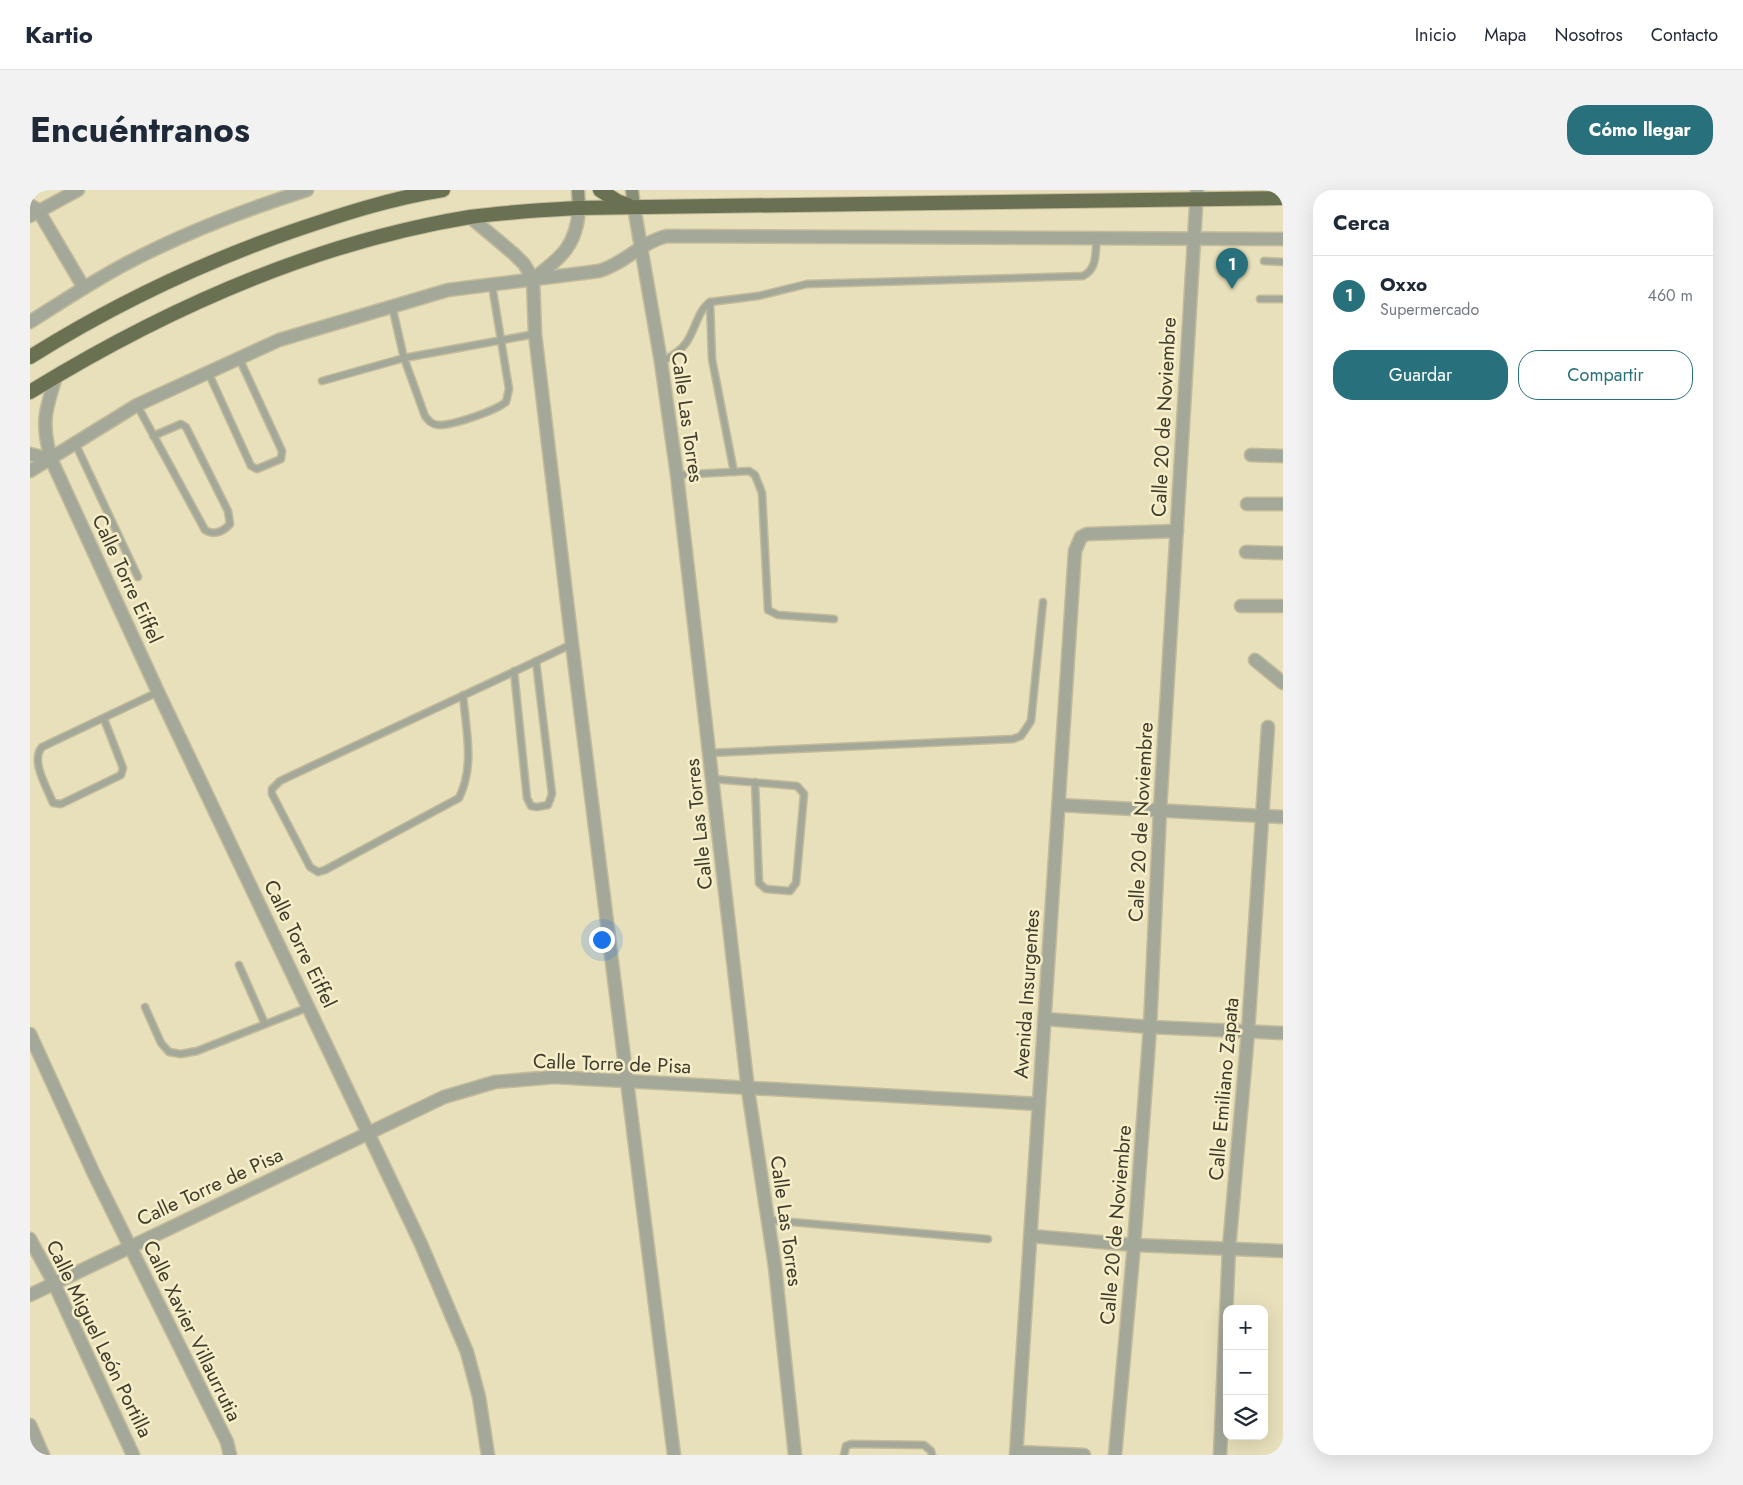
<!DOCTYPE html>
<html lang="es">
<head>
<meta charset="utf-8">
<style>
	:root { --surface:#fff; --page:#f2f2f3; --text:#1f2937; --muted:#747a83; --line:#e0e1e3; --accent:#28707b }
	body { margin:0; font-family:Jost,sans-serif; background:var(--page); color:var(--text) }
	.controls { position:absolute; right:15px; bottom:15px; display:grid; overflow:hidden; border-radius:10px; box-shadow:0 5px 20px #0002 }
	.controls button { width:45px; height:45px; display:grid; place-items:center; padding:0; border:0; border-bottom:1px solid var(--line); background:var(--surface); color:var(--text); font:25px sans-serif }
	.you { position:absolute; left:571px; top:749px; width:18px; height:18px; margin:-12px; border:4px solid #fff; border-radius:50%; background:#1a73e8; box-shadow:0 0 0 8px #1a73e833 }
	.badge { display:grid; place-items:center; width:32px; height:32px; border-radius:50%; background:var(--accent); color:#fff; font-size:16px; font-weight:700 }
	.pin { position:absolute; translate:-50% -41px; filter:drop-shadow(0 1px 2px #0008) }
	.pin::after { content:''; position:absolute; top:26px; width:18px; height:15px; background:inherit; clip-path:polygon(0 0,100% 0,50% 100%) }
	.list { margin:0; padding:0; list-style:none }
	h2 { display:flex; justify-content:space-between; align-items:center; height:65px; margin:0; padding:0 20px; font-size:21px }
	h2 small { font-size:16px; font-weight:400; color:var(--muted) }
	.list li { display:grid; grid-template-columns:32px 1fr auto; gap:15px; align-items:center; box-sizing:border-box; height:80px; padding:0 20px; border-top:1px solid var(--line) }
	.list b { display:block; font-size:19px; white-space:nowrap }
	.list p { margin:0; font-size:16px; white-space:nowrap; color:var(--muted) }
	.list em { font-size:16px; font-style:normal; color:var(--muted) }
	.actions { display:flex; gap:10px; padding:15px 20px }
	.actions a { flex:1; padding:11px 0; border:1px solid var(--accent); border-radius:20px; text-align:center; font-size:18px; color:var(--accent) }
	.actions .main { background:var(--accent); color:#fff }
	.icon { flex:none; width:28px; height:28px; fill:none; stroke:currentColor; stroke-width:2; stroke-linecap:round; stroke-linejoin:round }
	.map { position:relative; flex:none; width:1253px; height:1265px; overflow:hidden; border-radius:20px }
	header { display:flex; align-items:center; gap:30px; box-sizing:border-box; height:70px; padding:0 25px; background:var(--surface); border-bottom:1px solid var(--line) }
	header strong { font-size:24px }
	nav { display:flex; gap:28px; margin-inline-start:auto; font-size:18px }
	.intro { display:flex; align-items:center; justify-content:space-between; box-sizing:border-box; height:120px; padding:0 30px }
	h1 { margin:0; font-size:35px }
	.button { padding:12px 22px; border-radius:20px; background:var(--accent); color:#fff; font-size:18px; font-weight:700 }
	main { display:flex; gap:30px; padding:0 30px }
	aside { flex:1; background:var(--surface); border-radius:20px; box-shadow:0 5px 20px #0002 }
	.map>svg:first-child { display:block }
</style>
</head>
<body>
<header>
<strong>Kartio</strong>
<nav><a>Inicio</a><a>Mapa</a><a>Nosotros</a><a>Contacto</a></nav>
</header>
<div class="intro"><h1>Encuéntranos</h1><a class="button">Cómo llegar</a></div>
<main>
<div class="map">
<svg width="1253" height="1265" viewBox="0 0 1253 1265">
	<rect width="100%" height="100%" fill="#e8e0bb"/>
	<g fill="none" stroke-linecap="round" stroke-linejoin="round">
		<defs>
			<g id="service">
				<polyline points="1234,71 1253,72"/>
				<polyline points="1230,109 1253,109"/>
				<polyline points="680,112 682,169 704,282"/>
				<path d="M 362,116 L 374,168 L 395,226 C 399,231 401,234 408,235 C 421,236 465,221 476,212 L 479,199 L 462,95"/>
				<path d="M 631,172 C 640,167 650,162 656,153 C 665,141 668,120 680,112 L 728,106 L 777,94 L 1053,86 C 1068,79 1065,61 1067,47"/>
				<polyline points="178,182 221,276 227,279 251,269 252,261 209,168"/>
				<polyline points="292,191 374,168 505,144"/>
				<path d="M 107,215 L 175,340 C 184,346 194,341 200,334 L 198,321 L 156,237 L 151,234 L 123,246"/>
				<polyline points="45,253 108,387"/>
				<polyline points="647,285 719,281 725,285 732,303 738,420 748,425 804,429"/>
				<polyline points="484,481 497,608 501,616 507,617 518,615 522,604 506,471"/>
				<path d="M 433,505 C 436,540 445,576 429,608 L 295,680 L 288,682 L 280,677 L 242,604 L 242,599 L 250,591 C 347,545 445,501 542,454"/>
				<path d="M 74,529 L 93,578 L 91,585 L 31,614 L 23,613 C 17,597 0,571 12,557 L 128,502"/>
				<polyline points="680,563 983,549 991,546 1001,531 1013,412"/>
				<polyline points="683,589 767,596 774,604 766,693 760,701 736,699 729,693 725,592"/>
				<polyline points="209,775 235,834"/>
				<polyline points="115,817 131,853 139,862 151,864 167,861 279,817"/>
				<polyline points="738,1030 958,1049"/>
				<polyline points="814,1265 816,1256 821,1254 894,1255 901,1261 902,1265"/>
			</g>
			<g id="minor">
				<polyline points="0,15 8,20 54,98"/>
				<polyline points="604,17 631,172 647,285 718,900 745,1077 765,1265"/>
				<polyline points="0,26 48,0"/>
				<polyline points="440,27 484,64 494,74 503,89 505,144 542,454 644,1265"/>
				<path d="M 503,89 C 532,67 547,55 549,18"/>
				<path d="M 0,132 C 33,111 66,89 101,71 C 157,42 217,19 277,0"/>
				<path d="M 26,187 C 15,221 11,233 21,269 L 128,502 L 391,1054 L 437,1162 L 449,1207 L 458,1265"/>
				<polyline points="0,264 21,269"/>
				<polyline points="1221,265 1253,266"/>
				<path d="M 0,281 L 107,215 L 249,150 L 418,100 L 569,81 C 594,74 611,52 637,46 L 1253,49"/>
				<polyline points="1217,314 1253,314"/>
				<polyline points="1216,362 1253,363"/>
				<polyline points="1211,416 1253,416"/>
				<polyline points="1225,470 1253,493"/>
				<polyline points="1029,615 1253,627"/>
				<polyline points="1015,829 1120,837 1253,843"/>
				<polyline points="0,844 64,984 197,1252 200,1265"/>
				<polyline points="1001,1046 1104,1055 1253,1061"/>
				<polyline points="0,1049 24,1093 103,1265"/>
				<polyline points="0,1235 13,1265"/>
				<polyline points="987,1262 1054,1265"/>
				<polyline points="1190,1265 1199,1058 1218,842 1238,537"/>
			</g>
			<g id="tertiary">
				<polyline points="0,1105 414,907 465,892 524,887 1009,914"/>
				<polyline points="986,1265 1045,361 1051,347 1057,344 1147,341"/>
				<polyline points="1085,1265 1104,1055 1120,837 1130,620 1167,0"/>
			</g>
			<g id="secondary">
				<polyline points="548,0 549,18"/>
				<polyline points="602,0 604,17"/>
			</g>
			<g id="trunk">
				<polyline points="570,0 587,11 598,15"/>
				<path d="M 0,167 C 83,115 171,73 263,41 C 313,24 362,8 413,0"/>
				<path d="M 0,202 C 135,119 282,53 440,27 C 476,22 513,20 549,18 L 1253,8"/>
			</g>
		</defs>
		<use href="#service" stroke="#c3bc9c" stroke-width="9"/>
		<use href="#minor" stroke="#c3bc9c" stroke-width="15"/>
		<use href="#tertiary" stroke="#c3bc9c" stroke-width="15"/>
		<use href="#secondary" stroke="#c3bc9c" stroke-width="15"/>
		<use href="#trunk" stroke="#c3bc9c" stroke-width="16"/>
		<use href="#service" stroke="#a4a899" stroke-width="6"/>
		<use href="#minor" stroke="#a4a899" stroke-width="12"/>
		<use href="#tertiary" stroke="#a4a899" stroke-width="12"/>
		<use href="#secondary" stroke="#878d76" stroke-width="12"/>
		<use href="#trunk" stroke="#6a7153" stroke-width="14"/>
	</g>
	<g text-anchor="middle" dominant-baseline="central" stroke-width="5" stroke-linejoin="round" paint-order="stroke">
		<g font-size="20" fill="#3f3c2d" stroke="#f5eec8">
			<text transform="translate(657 227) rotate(82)">Calle Las Torres</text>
			<text transform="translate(1134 227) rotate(-87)">Calle 20 de Noviembre</text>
			<text transform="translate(97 389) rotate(65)">Calle Torre Eiffel</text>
			<text transform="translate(1111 632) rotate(-87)">Calle 20 de Noviembre</text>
			<text transform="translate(669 634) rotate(-96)">Calle Las Torres</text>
			<text transform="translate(270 754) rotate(64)">Calle Torre Eiffel</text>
			<text transform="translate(997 804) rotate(-86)">Avenida Insurgentes</text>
			<text transform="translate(582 874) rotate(2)">Calle Torre de Pisa</text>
			<text transform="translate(1194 899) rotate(-85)">Calle Emiliano Zapata</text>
			<text transform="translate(180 997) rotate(-25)">Calle Torre de Pisa</text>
			<text transform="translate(756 1031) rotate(82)">Calle Las Torres</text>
			<text transform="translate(1086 1035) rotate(-85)">Calle 20 de Noviembre</text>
			<text transform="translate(162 1141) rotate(64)">Calle Xavier Villaurrutia</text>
			<text transform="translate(69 1149) rotate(64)">Calle Miguel León Portilla</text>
		</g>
	</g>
</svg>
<div class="controls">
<button>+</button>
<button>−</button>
<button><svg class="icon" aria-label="layers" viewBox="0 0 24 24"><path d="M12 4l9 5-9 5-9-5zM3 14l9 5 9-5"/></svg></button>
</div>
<div class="you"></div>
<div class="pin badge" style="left:1202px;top:99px">1</div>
</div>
<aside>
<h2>Cerca<small></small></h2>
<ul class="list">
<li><span class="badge">1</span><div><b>Oxxo</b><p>Supermercado</p></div><em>460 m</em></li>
</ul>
<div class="actions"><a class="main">Guardar</a><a>Compartir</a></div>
</aside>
</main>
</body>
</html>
